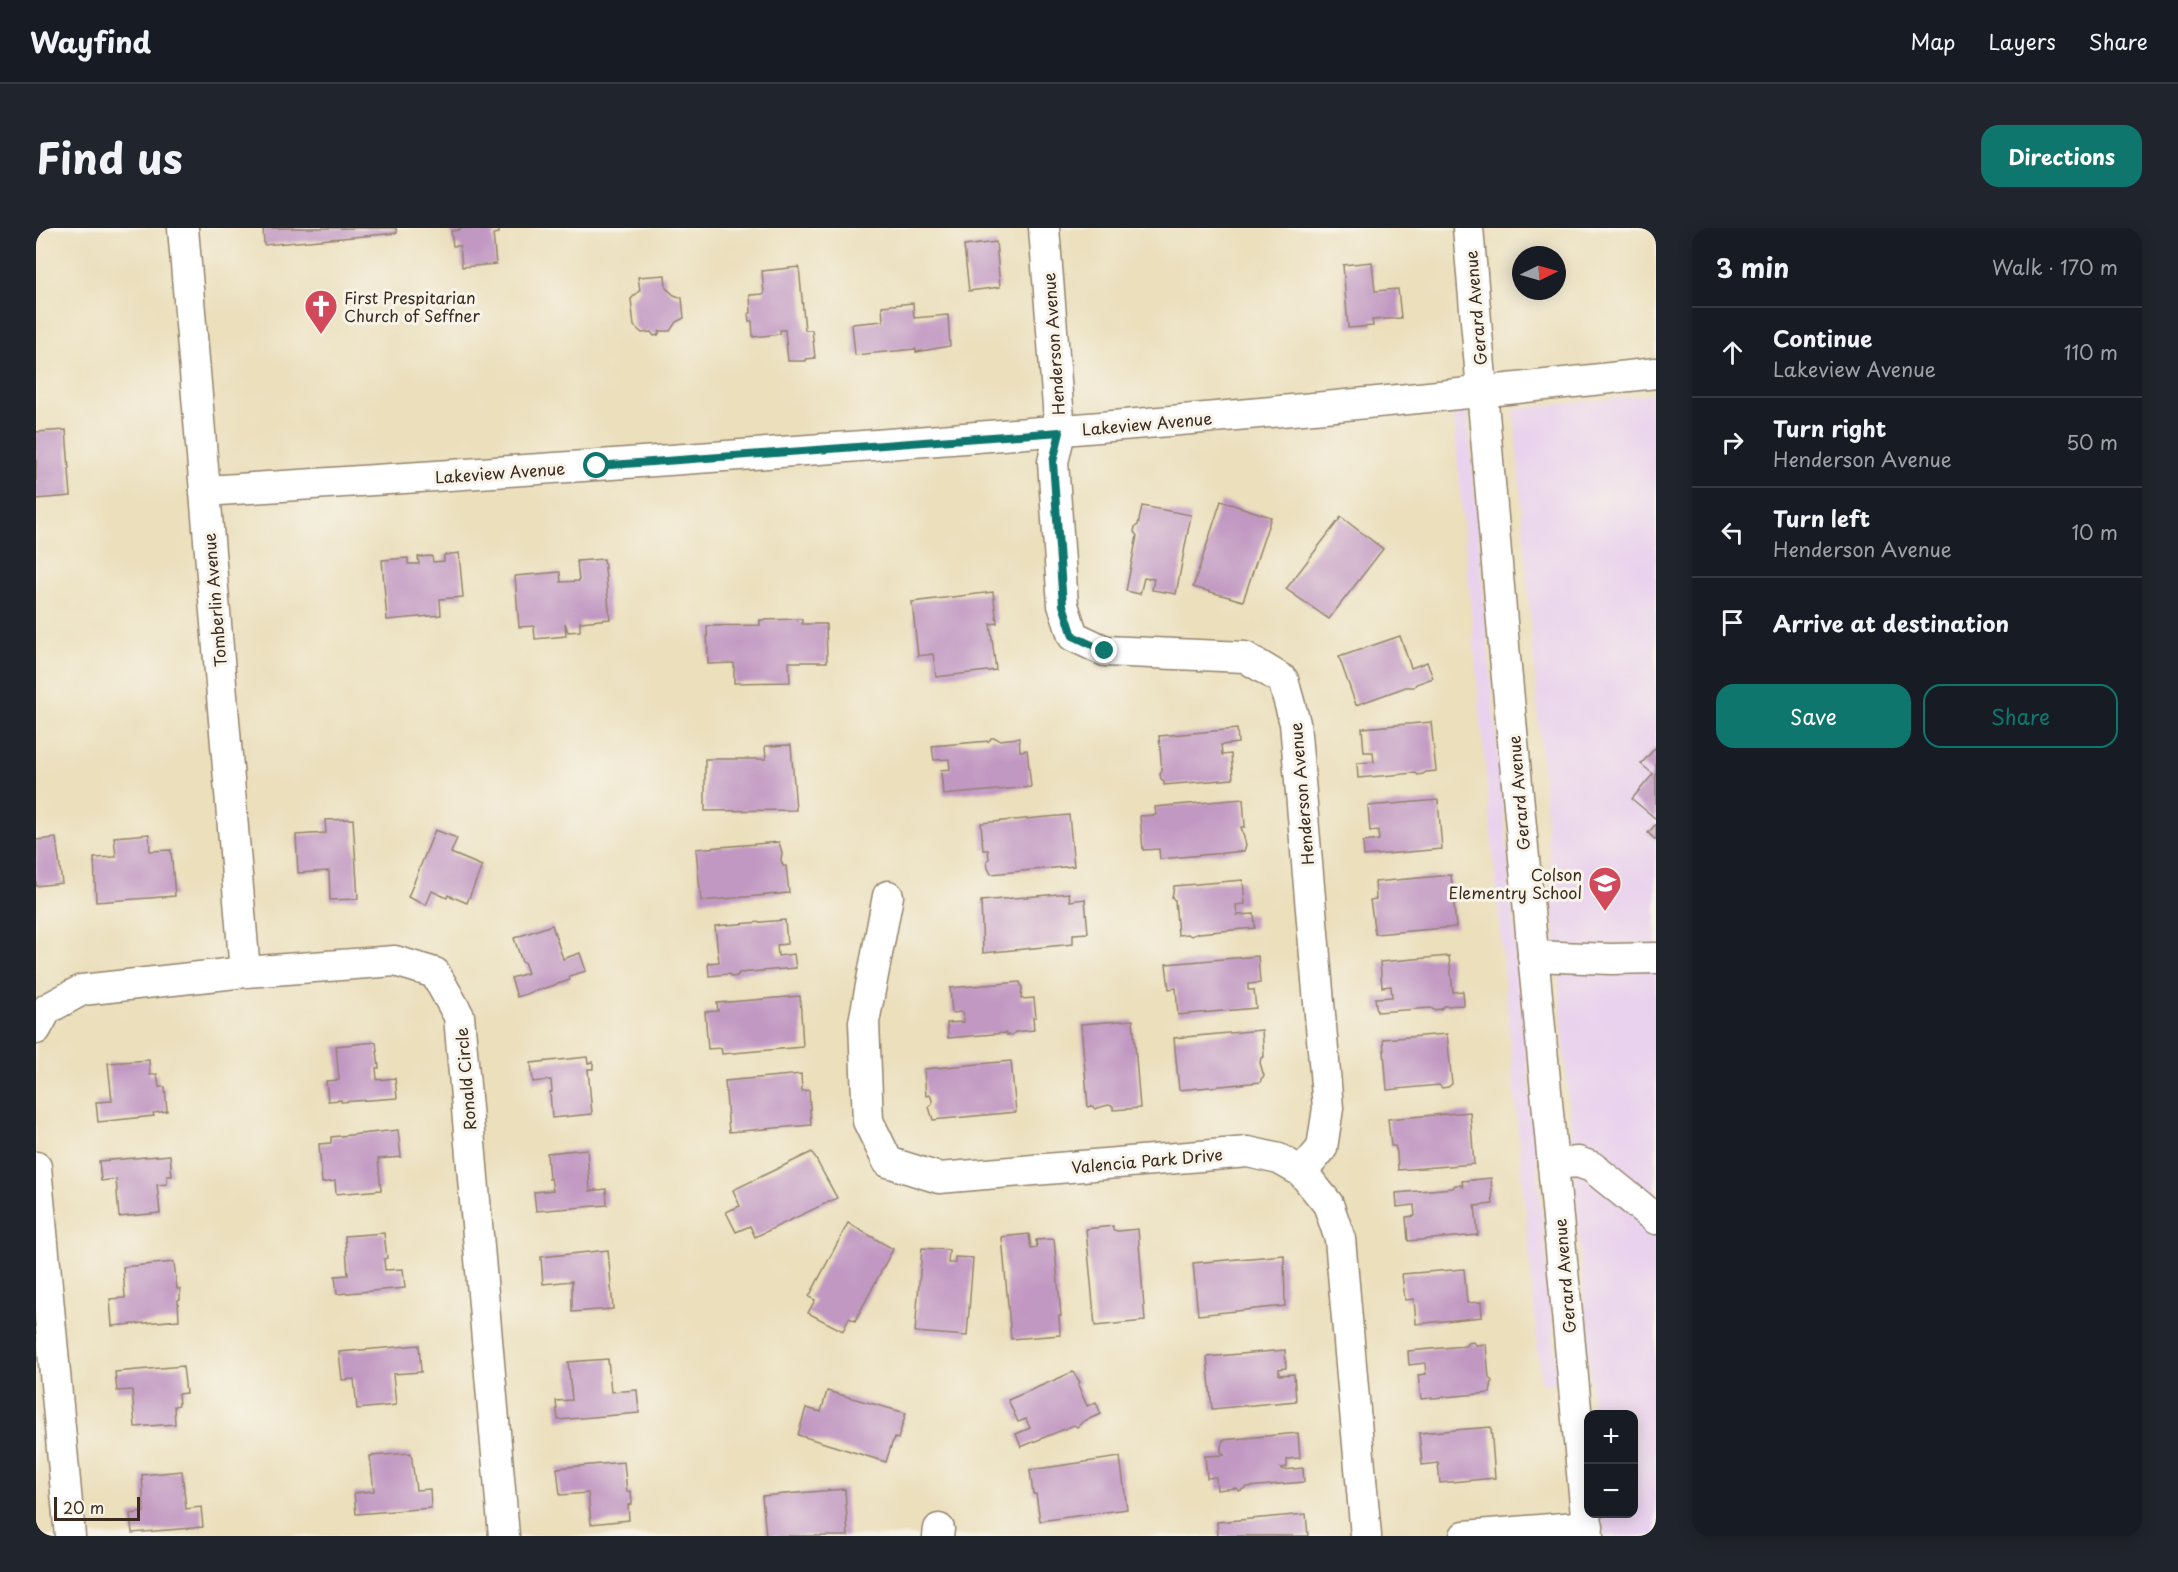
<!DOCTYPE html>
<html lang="en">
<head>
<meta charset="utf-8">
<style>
	:root { --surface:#171b24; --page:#20242c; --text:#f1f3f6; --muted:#9ea1a6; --line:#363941; --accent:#0f766e }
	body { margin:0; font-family:"Playpen Sans",sans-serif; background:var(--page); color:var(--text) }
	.controls { position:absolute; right:18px; bottom:18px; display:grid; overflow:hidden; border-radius:12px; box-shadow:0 3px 15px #0003 }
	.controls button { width:54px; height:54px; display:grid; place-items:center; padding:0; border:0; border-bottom:2px solid var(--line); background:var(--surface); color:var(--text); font:30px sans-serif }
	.compass { position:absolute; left:1476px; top:18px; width:54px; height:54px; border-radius:50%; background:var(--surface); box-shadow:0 3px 15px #0003; rotate:85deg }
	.scale { position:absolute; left:18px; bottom:15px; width:86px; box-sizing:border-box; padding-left:6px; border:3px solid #3b2a1e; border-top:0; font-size:16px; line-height:21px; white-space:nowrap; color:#3b2a1e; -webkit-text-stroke:4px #f7f3e8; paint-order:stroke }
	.stop { position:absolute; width:18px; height:18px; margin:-14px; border:4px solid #0f766e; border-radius:50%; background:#fff }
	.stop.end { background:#0f766e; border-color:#fff; box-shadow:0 2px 6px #0008 }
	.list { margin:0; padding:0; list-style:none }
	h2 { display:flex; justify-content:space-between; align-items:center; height:78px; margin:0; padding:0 24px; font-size:26px }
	h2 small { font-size:20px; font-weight:400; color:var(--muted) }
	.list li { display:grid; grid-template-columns:39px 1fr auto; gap:18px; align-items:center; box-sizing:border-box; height:90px; padding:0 24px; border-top:2px solid var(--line) }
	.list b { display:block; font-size:22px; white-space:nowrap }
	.list p { margin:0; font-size:20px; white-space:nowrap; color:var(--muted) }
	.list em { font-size:20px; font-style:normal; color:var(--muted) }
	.actions { display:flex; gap:12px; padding:18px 24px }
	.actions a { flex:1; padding:14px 0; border:2px solid var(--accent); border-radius:18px; text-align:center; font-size:21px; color:var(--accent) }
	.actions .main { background:var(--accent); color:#fff }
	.icon { flex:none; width:33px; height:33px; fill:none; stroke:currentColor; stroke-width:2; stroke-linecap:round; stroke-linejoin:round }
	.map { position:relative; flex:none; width:1620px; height:1308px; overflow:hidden; border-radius:18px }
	header { display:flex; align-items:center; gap:36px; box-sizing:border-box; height:84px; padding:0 30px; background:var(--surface); border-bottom:2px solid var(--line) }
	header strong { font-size:28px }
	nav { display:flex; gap:33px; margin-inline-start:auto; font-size:21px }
	.intro { display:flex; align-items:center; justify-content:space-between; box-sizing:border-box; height:144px; padding:0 36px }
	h1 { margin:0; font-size:42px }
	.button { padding:15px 27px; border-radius:18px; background:var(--accent); color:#fff; font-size:21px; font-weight:700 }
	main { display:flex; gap:36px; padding:0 36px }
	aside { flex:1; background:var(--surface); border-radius:18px; box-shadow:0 3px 15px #0003 }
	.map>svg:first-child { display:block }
</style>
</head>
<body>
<header>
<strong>Wayfind</strong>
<nav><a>Map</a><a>Layers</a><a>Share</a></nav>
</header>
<div class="intro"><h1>Find us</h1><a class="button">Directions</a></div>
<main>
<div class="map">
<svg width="1620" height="1308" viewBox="0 0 1620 1308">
	<rect width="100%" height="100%" fill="#f7f3e8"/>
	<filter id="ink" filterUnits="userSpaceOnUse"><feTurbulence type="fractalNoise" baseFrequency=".0167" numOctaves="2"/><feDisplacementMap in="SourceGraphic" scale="12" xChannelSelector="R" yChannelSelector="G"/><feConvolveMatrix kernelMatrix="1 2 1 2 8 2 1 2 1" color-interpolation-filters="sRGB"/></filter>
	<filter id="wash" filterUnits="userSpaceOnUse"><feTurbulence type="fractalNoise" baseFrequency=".008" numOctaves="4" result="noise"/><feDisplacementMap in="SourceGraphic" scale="24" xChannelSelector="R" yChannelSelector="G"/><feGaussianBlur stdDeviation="1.35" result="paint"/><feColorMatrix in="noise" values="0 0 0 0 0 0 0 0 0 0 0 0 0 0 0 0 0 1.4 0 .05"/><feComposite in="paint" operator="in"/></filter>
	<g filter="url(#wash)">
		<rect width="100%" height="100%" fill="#ebdfbc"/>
		<g fill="#e9d2ed">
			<polygon points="1620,166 1620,1308 1566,1308 1564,1286 1598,1286 1598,1186 1557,1186 1478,181"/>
			<polygon points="1431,180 1453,431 1522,1155 1505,1156 1417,182"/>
		</g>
		<g id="blocks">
			<g fill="#c198c2">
				<polygon points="227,0 360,0 361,5 228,17"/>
				<polygon points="423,0 463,0 463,5 457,6 460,36 426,39 424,18 417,18 415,3 423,2"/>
				<polygon points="960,14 964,59 933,63 928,18"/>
				<polygon points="1336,34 1339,63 1362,61 1365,90 1336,92 1337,98 1312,100 1307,37"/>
				<polygon points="763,39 769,102 776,102 779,130 770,131 770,133 752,133 749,102 744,102 744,106 717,109 716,93 713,93 712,86 715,85 714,67 728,66 726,43"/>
				<polygon points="629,47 630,60 638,67 646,70 648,90 640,94 634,103 624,103 622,107 618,108 615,104 606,105 598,98 595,71 604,62 602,49"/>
				<polygon points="877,75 878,90 912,87 914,118 880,124 880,121 819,127 816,96 847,93 846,78"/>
				<polygon points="30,202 35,268 0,271 0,204"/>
				<polygon points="1185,273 1235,289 1207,373 1157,359"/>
				<polygon points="1106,278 1155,287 1140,366 1116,362 1118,351 1108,350 1104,366 1090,363 1101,308 1098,304 1099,299 1102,297"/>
				<polygon points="1305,289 1347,321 1293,391 1250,361"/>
				<polygon points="423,325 427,369 404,371 405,387 351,392 346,332 372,330 372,336 383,336 382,329 396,328 397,334 408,333 408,327"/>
				<polygon points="568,331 574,391 544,394 544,403 532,404 529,395 530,408 499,411 498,398 483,399 479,348 524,344 525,354 543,353 541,333"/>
				<polygon points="957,364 961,395 954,396 960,442 900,449 897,426 882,428 876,374"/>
				<polygon points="766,391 766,396 790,396 791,434 753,434 754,454 698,455 698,435 672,436 671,398 724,397 724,392"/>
				<polygon points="1364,408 1375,440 1391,434 1397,450 1380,456 1378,459 1370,459 1320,477 1303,429"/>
				<polygon points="1395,494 1400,543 1390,544 1387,546 1382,547 1379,545 1322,550 1321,535 1338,534 1337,524 1328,524 1326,500"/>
				<polygon points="1201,501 1202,515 1185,517 1186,527 1195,526 1197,551 1128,557 1128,553 1125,551 1124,546 1126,543 1123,508"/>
				<polygon points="955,510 960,510 963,512 983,510 984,523 991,522 995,559 907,567 905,542 914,541 913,531 898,532 896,518 953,513"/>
				<polygon points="755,517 760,582 669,583 669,531 730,531 729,518"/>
				<polygon points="1620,519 1620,591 1596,571 1617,546 1605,536"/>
				<polygon points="1207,571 1209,599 1205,599 1210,617 1208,623 1124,631 1123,621 1107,622 1104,588 1120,587 1119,579"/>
				<polygon points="1402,572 1406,621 1328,628 1327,614 1343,612 1342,602 1334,603 1332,578"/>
				<polygon points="1033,587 1038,638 955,646 952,640 951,633 953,631 952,622 947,622 945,595"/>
				<polygon points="317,591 322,671 294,672 293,643 262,645 260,607 290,605 289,592"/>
				<polygon points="1620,596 1620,612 1612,605"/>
				<polygon points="399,602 421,610 415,625 446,638 431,675 412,667 411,670 396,663 390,677 372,669"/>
				<polygon points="113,606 114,623 135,622 139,668 60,674 58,630 80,629 78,609"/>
				<polygon points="20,610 26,655 0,658 0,612"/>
				<polygon points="743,614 746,625 745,632 747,638 750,638 753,665 665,673 660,621"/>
				<polygon points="1415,647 1420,699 1339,706 1334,672 1340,671 1339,654"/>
				<polygon points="1207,652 1209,676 1200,677 1201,687 1218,686 1219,700 1163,705 1155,708 1152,706 1142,707 1139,672 1136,670 1138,658"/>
				<polygon points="1033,665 1034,673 1049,671 1052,705 1037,706 1037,716 947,725 945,673"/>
				<polygon points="749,692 751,716 741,717 742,728 758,726 760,740 703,745 701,748 696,749 693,746 673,748 672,735 683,734 679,698"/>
				<polygon points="516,697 527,731 544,725 550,743 533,748 534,752 481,769 475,750 492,745 488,734 486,734 478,710"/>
				<polygon points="1222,728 1224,755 1212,756 1212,762 1218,762 1220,780 1142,787 1140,760 1133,761 1130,736"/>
				<polygon points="1413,728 1417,764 1427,763 1428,777 1408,778 1405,781 1398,782 1395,780 1341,784 1339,770 1356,769 1355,758 1346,759 1344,734"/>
				<polygon points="984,754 986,760 985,771 998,770 1000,789 997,789 998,802 979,804 976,807 971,807 969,805 912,810 911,795 928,794 927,784 916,785 914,760"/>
				<polygon points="764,768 767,819 686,826 685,820 672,821 669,784 682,783 681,775"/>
				<polygon points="1097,792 1104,880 1077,882 1077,878 1072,877 1059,881 1056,878 1052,879 1045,796"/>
				<polygon points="1226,802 1228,829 1225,830 1224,835 1228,848 1225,851 1225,854 1143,862 1138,810"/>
				<polygon points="1411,806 1416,856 1412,859 1406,860 1403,857 1351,862 1347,811"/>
				<polygon points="340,814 343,840 340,840 341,852 359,850 361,870 305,874 305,872 292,873 290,853 303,852 300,818"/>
				<polygon points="551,829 552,835 557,834 557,841 552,841 556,886 516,890 514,864 516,864 515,852 497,854 495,835"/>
				<polygon points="113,832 114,847 121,846 123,859 129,859 131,883 117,885 118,888 62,894 60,874 76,873 72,835"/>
				<polygon points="975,833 980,884 897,892 893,879 896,876 896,872 894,867 890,868 888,841"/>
				<polygon points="765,846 766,863 773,862 775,897 693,904 689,853"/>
				<polygon points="1434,884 1438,936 1362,942 1361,924 1359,918 1355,918 1352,891"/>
				<polygon points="362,902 365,929 342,931 345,962 300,966 299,953 286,955 283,916 295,915 295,909"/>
				<polygon points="551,921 554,963 570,961 571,977 500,983 498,964 517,962 515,950 513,951 511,925"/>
				<polygon points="776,924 801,970 719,1009 714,998 700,1004 690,984 704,978 697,962"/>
				<polygon points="134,927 136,948 131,948 131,956 121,957 124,985 83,989 80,951 65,953 63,933"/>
				<polygon points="1455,950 1457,976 1439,978 1442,1007 1372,1013 1370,989 1379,988 1378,977 1361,979 1360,965 1417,960 1419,957 1424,957 1427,959 1426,953"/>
				<polygon points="812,995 857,1021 819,1093 813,1090 807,1103 772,1085 779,1072 773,1069"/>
				<polygon points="1077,998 1077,1002 1082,1003 1102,1001 1109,1093 1059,1098 1050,1001"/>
				<polygon points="348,1005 351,1030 348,1031 349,1042 367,1041 369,1060 301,1066 299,1048 312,1047 309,1008"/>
				<polygon points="993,1006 995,1021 1001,1020 1000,1012 1018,1011 1025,1088 1023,1088 1024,1107 975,1111 966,1009"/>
				<polygon points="886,1020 913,1022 912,1035 919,1035 919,1029 937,1030 931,1108 879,1104"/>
				<polygon points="572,1022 577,1081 536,1084 536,1053 507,1056 505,1029"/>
				<polygon points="1248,1027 1249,1078 1162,1087 1157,1035"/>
				<polygon points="138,1034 141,1061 144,1061 144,1071 142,1072 143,1092 76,1098 74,1071 89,1070 87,1039"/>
				<polygon points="1428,1041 1431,1075 1445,1074 1446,1089 1380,1096 1378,1071 1369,1072 1366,1046"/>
				<polygon points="1437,1114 1439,1117 1450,1116 1453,1150 1456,1153 1454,1165 1385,1171 1382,1147 1390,1146 1389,1135 1373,1137 1372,1123 1429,1118 1432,1115"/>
				<polygon points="383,1117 385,1144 357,1146 360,1177 321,1181 318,1151 306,1152 303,1124"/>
				<polygon points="1249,1122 1250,1140 1243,1141 1243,1147 1258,1146 1260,1173 1176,1181 1171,1129"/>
				<polygon points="572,1131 575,1164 601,1162 603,1185 522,1192 520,1173 536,1172 532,1134"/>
				<polygon points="147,1138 150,1165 142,1166 143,1177 138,1178 139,1196 99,1199 96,1162 81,1163 79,1144"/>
				<polygon points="1037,1144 1044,1154 1042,1157 1051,1178 1060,1174 1065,1186 1048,1193 1041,1199 1038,1197 985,1219 980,1206 994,1200 990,1191 982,1194 972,1172"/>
				<polygon points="791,1163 870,1185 862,1211 859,1210 856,1215 850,1234 762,1207 770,1180 785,1184"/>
				<polygon points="1455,1199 1459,1250 1404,1255 1402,1235 1386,1237 1383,1205"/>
				<polygon points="1262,1205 1264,1230 1251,1231 1251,1239 1245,1240 1248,1242 1267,1240 1268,1254 1211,1259 1203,1263 1200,1260 1181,1262 1180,1249 1171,1250 1169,1228 1188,1227 1185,1224 1185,1219 1187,1212"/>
				<polygon points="375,1225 380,1262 394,1261 395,1280 320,1286 318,1265 338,1263 334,1228"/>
				<polygon points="1084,1229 1091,1281 1004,1293 1000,1266 997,1266 994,1242"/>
				<polygon points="588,1234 591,1264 595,1263 596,1276 592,1277 593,1292 555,1296 552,1265 524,1267 521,1240"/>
				<polygon points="146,1243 150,1281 165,1279 167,1299 96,1305 94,1286 108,1284 106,1247"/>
				<polygon points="809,1261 812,1308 730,1308 726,1268"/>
				<polygon points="1270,1286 1272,1308 1182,1308 1181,1294"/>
			</g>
		</g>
	</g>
	<g filter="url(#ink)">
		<use href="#blocks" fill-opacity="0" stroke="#93846d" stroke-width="1.5"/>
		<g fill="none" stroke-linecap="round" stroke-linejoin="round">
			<defs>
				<g id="minor">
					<polyline points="147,0 209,744"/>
					<polyline points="1008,0 1024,204 1017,234 1027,377 1037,408 1069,423 1209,429 1247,452 1259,495 1292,880 1286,920 1266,944"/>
					<polyline points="1432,0 1469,429 1552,1308"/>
					<path d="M 169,263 C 653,232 1138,199 1620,145"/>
					<polyline points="852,668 828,794 832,893 852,934 903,950 1212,924 1243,931 1266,944 1292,976 1304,1011 1330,1308"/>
					<polyline points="1497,728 1575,731 1620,730"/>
					<polyline points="0,801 11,781 46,762 209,744 359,733 399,745 423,788 468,1308"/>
					<polyline points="1517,936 1542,934 1556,939 1620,991"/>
					<polyline points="0,939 34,1308"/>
					<polyline points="902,1308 903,1301"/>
					<polyline points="1429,1308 1552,1298"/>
				</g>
			</defs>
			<use href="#minor" stroke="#93846d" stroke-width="33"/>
			<use href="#minor" stroke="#fff" stroke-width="30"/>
		</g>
	</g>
	<g fill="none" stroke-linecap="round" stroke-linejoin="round" filter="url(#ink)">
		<polyline stroke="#0f766e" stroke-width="8" points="561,238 1024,204 1017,234 1027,377 1037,408 1069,423"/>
	</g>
	<defs>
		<symbol id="church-pin" viewBox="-11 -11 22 30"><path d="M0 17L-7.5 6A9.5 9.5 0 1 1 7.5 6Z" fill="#d1495b" stroke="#f7f3e8"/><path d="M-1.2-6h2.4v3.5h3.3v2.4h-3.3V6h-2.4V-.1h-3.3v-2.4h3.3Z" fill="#fff"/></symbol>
		<symbol id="school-pin" viewBox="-11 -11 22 30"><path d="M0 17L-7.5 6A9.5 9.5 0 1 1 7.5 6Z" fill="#d1495b" stroke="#f7f3e8"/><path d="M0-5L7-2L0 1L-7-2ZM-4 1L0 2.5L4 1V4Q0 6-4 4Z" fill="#fff"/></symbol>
	</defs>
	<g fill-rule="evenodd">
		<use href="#church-pin" x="266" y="59" width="38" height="52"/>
		<use href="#school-pin" x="1550" y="636" width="38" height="52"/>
	</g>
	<g text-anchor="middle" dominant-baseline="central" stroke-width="6" stroke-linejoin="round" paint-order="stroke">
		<g font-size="16" fill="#3b2a1e" stroke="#f7f3e8" text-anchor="start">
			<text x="308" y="69">First Prespitarian<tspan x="308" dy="18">Church of Seffner</tspan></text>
			<text x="1546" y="646" text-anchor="end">Colson<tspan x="1546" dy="18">Elementry School</tspan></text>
		</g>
		<g font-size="16" fill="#3b2a1e" stroke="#f7f3e8">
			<text transform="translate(1439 80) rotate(-95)">Gerard Avenue</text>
			<text transform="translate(1017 116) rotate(-94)">Henderson Avenue</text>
			<text transform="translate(1111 195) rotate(-5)">Lakeview Avenue</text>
			<text transform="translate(464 244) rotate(-4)">Lakeview Avenue</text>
			<text transform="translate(178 372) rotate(-95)">Tomberlin Avenue</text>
			<text transform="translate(1482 565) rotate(-95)">Gerard Avenue</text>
			<text transform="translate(1265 566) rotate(-95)">Henderson Avenue</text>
			<text transform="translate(429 851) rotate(-95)">Ronald Circle</text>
			<text transform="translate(1111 932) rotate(-5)">Valencia Park Drive</text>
			<text transform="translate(1528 1048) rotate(-95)">Gerard Avenue</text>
		</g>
	</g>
</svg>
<div class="controls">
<button>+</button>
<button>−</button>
</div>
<svg class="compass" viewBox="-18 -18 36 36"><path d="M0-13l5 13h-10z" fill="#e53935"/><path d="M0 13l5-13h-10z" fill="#9ea1a6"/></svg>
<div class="scale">20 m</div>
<div class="stop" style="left:561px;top:238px"></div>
<div class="stop end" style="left:1069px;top:423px"></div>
</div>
<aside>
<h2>3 min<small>Walk · 170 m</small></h2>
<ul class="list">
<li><svg class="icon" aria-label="ahead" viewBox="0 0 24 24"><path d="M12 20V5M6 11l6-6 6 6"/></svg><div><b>Continue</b><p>Lakeview Avenue</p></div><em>110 m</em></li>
<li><svg class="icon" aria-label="right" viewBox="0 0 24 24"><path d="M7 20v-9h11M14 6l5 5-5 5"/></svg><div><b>Turn right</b><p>Henderson Avenue</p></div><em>50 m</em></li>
<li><svg class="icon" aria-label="left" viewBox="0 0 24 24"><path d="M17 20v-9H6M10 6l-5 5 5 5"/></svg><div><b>Turn left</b><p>Henderson Avenue</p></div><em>10 m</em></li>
<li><svg class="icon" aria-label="arrive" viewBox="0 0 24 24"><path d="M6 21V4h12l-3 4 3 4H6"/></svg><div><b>Arrive at destination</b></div></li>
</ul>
<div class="actions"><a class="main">Save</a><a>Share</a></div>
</aside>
</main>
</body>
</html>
